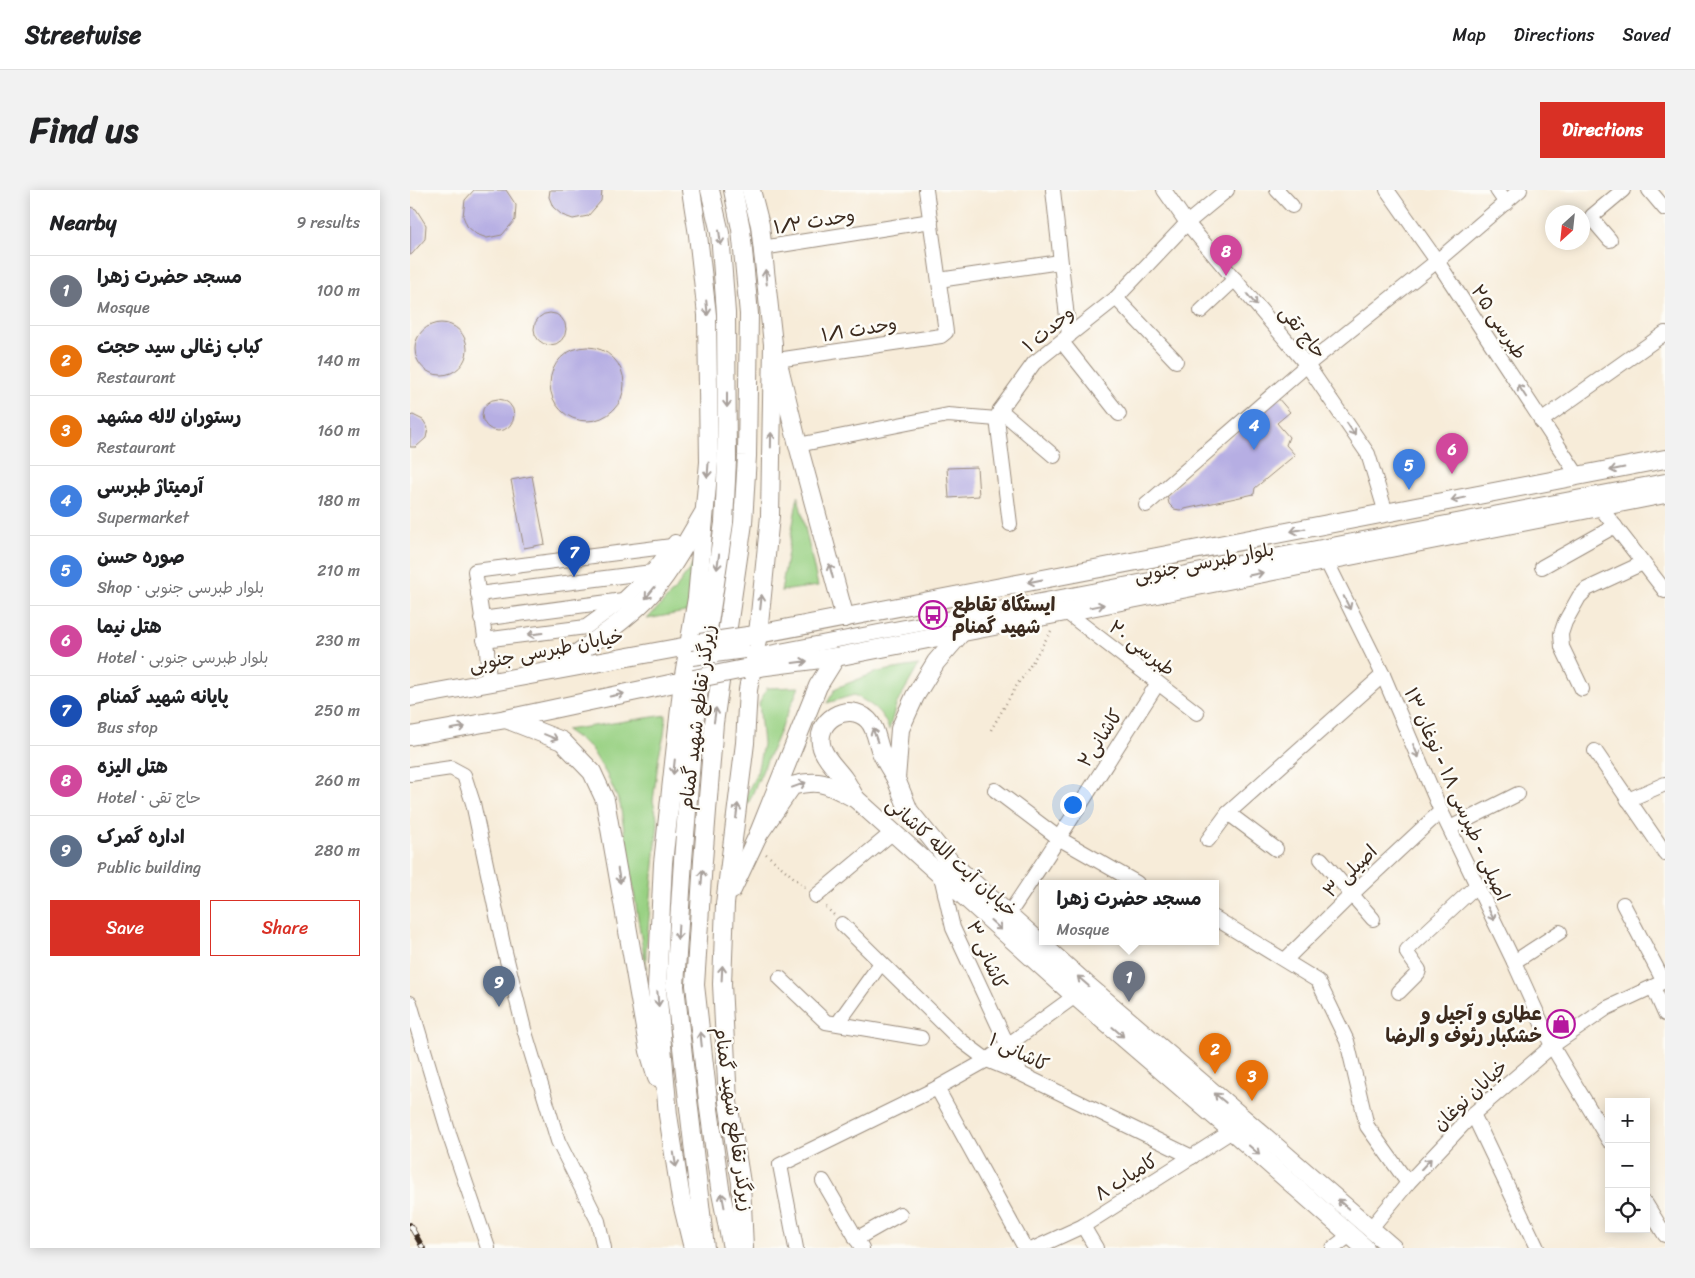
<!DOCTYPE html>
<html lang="en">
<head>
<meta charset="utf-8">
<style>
	:root { --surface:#fff; --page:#f2f2f2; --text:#202124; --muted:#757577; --line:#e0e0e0; --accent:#d93025 }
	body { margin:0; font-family:Sriracha,"Playpen Sans Arabic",sans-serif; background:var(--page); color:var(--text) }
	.controls { position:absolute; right:15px; bottom:15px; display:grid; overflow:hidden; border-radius:0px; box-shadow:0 2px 12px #0003 }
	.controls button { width:45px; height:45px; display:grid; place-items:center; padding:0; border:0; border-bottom:1px solid var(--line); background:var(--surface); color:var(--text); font:25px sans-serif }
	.compass { position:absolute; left:1135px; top:15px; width:45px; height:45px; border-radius:50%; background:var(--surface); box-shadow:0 2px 12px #0003; rotate:207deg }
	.you { position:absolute; left:662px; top:614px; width:18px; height:18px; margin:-12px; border:4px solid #fff; border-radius:50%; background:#1a73e8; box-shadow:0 0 0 8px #1a73e833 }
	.badge { display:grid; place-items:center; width:32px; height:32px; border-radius:50%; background:var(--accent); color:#fff; font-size:16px; font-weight:700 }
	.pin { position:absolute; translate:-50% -41px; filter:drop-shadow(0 1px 2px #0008) }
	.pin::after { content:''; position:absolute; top:26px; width:18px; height:15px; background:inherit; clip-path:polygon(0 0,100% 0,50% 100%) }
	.popup { position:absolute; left:629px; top:690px; width:180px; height:65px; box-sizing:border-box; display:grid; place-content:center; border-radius:0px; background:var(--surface); filter:drop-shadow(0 1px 4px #0005); font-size:16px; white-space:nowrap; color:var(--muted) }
	.popup b { font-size:19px; color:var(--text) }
	.popup::after { content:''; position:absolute; left:50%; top:100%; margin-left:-10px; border:10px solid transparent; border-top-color:var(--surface) }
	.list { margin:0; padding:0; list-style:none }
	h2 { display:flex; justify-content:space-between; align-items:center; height:65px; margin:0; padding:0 20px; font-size:21px }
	h2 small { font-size:16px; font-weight:400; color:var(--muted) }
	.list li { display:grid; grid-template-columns:32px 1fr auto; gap:15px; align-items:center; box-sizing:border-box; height:70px; padding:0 20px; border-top:1px solid var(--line) }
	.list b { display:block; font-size:19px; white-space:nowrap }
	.list p { margin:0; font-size:16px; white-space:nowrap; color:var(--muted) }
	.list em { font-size:16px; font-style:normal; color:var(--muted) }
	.actions { display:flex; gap:10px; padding:15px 20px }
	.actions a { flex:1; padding:11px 0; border:1px solid var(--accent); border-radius:0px; text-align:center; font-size:18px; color:var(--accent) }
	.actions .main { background:var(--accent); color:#fff }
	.icon { flex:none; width:28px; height:28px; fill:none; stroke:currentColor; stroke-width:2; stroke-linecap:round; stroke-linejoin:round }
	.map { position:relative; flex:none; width:1255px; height:1058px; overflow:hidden; border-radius:0px }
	header { display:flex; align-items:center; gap:30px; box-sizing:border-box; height:70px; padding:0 25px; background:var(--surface); border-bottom:1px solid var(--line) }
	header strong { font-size:24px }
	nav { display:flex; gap:28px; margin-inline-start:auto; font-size:18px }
	.intro { display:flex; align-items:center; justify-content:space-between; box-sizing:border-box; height:120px; padding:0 30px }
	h1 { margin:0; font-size:35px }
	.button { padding:12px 22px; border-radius:0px; background:var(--accent); color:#fff; font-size:18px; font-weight:700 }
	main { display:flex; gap:30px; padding:0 30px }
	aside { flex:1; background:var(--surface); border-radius:0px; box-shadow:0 2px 12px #0003 }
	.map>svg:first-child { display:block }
</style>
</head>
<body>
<header>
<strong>Streetwise</strong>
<nav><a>Map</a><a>Directions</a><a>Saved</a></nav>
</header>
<div class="intro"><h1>Find us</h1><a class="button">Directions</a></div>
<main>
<aside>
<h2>Nearby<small>9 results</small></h2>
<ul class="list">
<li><span class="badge" style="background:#6b7280">1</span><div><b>مسجد حضرت زهرا</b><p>Mosque</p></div><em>100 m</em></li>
<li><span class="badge" style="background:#e8710a">2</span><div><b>کباب زغالی سید حجت</b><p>Restaurant</p></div><em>140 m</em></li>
<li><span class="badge" style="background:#e8710a">3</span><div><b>رستوران لاله مشهد</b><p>Restaurant</p></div><em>160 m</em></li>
<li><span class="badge" style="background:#3f7fe0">4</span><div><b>آرمیتاژ طبرسی</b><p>Supermarket</p></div><em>180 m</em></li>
<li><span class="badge" style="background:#3f7fe0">5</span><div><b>صوره حسن</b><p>Shop · بلوار طبرسی جنوبی</p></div><em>210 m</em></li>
<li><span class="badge" style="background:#d1479c">6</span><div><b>هتل نیما</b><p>Hotel · بلوار طبرسی جنوبی</p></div><em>230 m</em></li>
<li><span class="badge" style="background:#1a4fb4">7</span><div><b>پایانه شهید گمنام</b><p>Bus stop</p></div><em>250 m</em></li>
<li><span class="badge" style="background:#d1479c">8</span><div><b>هتل الیزه</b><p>Hotel · حاج تقی</p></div><em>260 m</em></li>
<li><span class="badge" style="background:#5c6f8a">9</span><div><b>اداره گمرک</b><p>Public building</p></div><em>280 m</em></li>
</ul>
<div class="actions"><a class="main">Save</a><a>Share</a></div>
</aside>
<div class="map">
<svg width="1255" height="1058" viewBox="0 0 1255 1058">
	<rect width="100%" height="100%" fill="#fdfcf7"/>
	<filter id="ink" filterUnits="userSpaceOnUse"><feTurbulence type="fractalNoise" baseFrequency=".02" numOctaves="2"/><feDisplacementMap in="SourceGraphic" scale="10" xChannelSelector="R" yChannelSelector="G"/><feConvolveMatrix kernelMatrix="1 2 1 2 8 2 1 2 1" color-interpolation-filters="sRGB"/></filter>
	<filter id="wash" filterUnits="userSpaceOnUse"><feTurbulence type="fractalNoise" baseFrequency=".0096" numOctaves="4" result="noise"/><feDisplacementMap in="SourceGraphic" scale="20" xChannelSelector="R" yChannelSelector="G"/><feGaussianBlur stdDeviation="1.12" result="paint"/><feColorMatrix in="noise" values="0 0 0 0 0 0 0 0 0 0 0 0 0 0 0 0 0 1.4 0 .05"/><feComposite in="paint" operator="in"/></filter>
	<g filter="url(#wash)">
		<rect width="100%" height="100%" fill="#f7ecd9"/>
		<g fill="#99d183" stroke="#6a7e50">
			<polygon points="388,306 408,396 371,401"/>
			<polygon points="286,370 281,421 237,429 265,400"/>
			<path d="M 509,475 L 486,515 L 479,540 C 473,521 461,514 444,505 L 417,513 L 426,498 L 467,482 Z"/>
			<polygon points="389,497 338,614 335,607 347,583 353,554 349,513 357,498"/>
			<polygon points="256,525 254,545 249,565 243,611 248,632 236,760 236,779 210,614 197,585 180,557 156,540"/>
		</g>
		<g id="blocks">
			<g fill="#b6aee3">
				<polygon points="64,0 96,0 106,15 105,30 92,45 77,48 66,44 57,36 53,26 55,10"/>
				<polygon points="140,0 192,0 191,11 178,26 163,29 152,25 143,17 139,7"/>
				<polygon points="0,17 6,19 16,35 15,49 2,64 0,65"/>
				<circle cx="140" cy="139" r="16"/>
				<circle cx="31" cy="159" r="26"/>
				<circle cx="177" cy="194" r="37"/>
				<polygon points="867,207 880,222 867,233 879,247 876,255 885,265 845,298 844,304 770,320 764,319 759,314 757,305"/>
				<circle cx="88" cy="225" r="16"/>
				<polygon points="3,225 13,230 18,238 16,248 6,257 0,257 0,226"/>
				<polygon points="567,277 569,306 539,308 537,278"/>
				<polygon points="122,286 135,354 114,358 101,290"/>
			</g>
		</g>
	</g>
	<g filter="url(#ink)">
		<use href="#blocks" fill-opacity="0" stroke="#998b7c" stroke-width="1"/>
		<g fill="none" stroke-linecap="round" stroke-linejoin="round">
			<defs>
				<g id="minor">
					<polyline points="643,0 659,146"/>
					<polyline points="754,0 777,33 897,175 958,264 976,323"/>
					<polyline points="867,0 882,16"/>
					<polyline points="977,0 1027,71 1168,286"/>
					<polyline points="1087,0 1096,13"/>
					<polyline points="1239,0 1255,19"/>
					<polyline points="1200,50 1182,29 1182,26 1213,0"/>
					<polyline points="352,58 521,31"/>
					<polyline points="529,90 650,72"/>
					<polyline points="706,108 766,171"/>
					<polyline points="791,121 825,89"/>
					<polyline points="652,152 709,224"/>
					<polyline points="367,170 531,146 536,142 516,0"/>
					<polyline points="590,220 644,266"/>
					<polyline points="1131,231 1255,143"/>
					<polyline points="388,255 538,225 587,229"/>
					<polyline points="736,315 897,175 1027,71 1110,0"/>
					<polyline points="1190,317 1255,401"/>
					<polyline points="600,334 587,229 590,220 624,173 706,108 777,33 817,0"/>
					<polyline points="916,370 973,485 1031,621 1104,772 1142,856 1199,951"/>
					<polyline points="1132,377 1205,336"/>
					<polyline points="68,404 242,382"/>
					<polyline points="656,422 787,523"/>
					<polyline points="71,429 213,410"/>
					<polyline points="74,450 176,437 213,410 242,382 265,352"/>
					<polyline points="334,468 1255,291"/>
					<polyline points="79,493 77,460 65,381 262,356"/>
					<polyline points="1172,499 1152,457 1151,444 1155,432 1169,407 1177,399 1233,373"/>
					<polyline points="1185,561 1255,663"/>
					<polyline points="0,584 41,578 54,585 63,613 93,754 114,839 148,951 188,1031 194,1058"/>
					<polyline points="585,600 650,649 727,693"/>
					<polyline points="1218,610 1255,594"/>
					<polyline points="818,623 866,659"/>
					<polyline points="1040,638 1108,604"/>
					<polyline points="798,650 818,623 973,485"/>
					<polyline points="911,669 963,729"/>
					<polyline points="531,686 543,738 611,884"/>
					<polyline points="406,706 483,642"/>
					<polyline points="1213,714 1254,792"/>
					<path d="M 598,725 C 650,649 698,570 748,493"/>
					<polyline points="805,728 908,791 937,851 957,936 998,993"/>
					<polyline points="432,734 549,849 577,870 611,884 782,967"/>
					<polyline points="875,770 942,704 1031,621"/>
					<polyline points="1104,772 1150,742"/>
					<polyline points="370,788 416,832 511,848"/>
					<polyline points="1243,797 1255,824"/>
					<polyline points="989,802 1008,783 1009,780 997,763 997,760 1067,695"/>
					<polyline points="0,813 39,944 78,1058"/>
					<polyline points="428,833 471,773"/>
					<polyline points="527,898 615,1058"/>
					<polyline points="1063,924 1127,1058"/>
					<polyline points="413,991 452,1058"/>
					<polyline points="1236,1014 1255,1045"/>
					<polyline points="673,1036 686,1058"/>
					<polyline points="961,1038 998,993 1063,924 1142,856 1197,818 1255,791"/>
					<polyline points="446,1049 490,1024"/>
					<polyline points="386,1058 370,975 527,898 577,870 665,806"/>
					<polyline points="625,1058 673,1036 822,941"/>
					<polyline points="923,1058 940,1045"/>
				</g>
				<g id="major">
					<polyline points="281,0 288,45 297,125 299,272 287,408 273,491 253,673 247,798 258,925 271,1009 283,1058"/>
					<polyline points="369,177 388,255 435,428"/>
					<polyline points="552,442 526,472 505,506 490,539 486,589 499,621 541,673 676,794 833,928 983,1058"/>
					<polyline points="338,446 1255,269"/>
					<path d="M 148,477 C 177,456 210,435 236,409 C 258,387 277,351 293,324"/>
					<polyline points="334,479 426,467 1255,304"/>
					<polyline points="0,507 289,454"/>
					<polyline points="96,529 152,551 182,582 195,610 239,861 247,888"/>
					<polyline points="0,546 96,529 283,489"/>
					<path d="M 446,609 C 442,603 439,596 434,589 C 427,579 416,570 412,558 C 403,531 438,510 458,530 C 466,538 467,552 471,562 C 475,571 481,580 486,589"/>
					<path d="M 348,645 L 382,596 C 413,588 420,596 446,609 L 665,806 L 822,941 L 955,1058"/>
					<polyline points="322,700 348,645 408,496 426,467"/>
					<polyline points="295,1058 265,796 273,670 284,533 314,333 317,270 316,123 310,43 300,0"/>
					<polyline points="322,1058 310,998 299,919 285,795 293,671 304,533 333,333 337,266 339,124 331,39 323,0"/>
					<polyline points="334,1058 331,993 318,912 312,794 315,714 335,553 338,500 348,444 360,326 363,154 350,35 341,0"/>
				</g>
			</defs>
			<use href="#minor" stroke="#998b7c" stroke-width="16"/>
			<use href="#major" stroke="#998b7c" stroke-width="20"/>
			<g stroke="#998b7c" stroke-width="2.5" stroke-dasharray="1 4" stroke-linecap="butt">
				<polyline points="581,540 608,493 614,486 641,441"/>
				<polyline points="356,664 395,697"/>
				<polyline points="416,717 424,725"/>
			</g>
			<use href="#minor" stroke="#fff" stroke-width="14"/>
			<use href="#major" stroke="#fff" stroke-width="18"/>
			<defs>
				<polyline id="rail" points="0,1035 13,1058"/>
			</defs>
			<use href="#rail" stroke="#3b2a1e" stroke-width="5.5"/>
			<use href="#rail" stroke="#fdfcf7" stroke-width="4" stroke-dasharray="11" stroke-linecap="butt"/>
			<defs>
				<polyline id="minor-bridge" points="282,468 335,461"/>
				<g id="major-bridge">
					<polyline points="290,453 338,446"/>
					<polyline points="284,489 334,479"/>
				</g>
			</defs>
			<use href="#minor-bridge" stroke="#998b7c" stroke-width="16" stroke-linecap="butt"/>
			<use href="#major-bridge" stroke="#998b7c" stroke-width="20" stroke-linecap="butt"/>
			<use href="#minor-bridge" stroke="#fff" stroke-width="14"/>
			<use href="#major-bridge" stroke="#fff" stroke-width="18"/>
		</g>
		<defs><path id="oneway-shaft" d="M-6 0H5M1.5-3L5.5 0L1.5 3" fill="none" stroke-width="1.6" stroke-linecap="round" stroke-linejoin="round" transform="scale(1.25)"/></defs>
		<g stroke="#a79f9a">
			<use href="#oneway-shaft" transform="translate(310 48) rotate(83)"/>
			<use href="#oneway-shaft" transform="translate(356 87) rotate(-96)"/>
			<use href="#oneway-shaft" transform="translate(842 110) rotate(50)"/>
			<use href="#oneway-shaft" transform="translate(297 118) rotate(84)"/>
			<use href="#oneway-shaft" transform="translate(1112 201) rotate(-123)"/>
			<use href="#oneway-shaft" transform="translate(317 210) rotate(90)"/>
			<use href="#oneway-shaft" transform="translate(941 239) rotate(56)"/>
			<use href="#oneway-shaft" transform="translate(361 250) rotate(-89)"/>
			<use href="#oneway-shaft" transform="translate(1207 279) rotate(169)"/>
			<use href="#oneway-shaft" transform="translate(298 280) rotate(94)"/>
			<use href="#oneway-shaft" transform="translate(1048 309) rotate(169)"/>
			<use href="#oneway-shaft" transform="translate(888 340) rotate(169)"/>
			<use href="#oneway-shaft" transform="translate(308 372) rotate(98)"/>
			<use href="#oneway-shaft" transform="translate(421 381) rotate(-105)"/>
			<use href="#oneway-shaft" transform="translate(846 384) rotate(-11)"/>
			<use href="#oneway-shaft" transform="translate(625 391) rotate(169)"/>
			<use href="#oneway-shaft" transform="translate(240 403) rotate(129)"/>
			<use href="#oneway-shaft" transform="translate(351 412) rotate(-84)"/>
			<use href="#oneway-shaft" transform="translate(937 413) rotate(64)"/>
			<use href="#oneway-shaft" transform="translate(687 416) rotate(-11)"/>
			<use href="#oneway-shaft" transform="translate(125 444) rotate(173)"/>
			<use href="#oneway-shaft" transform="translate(390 472) rotate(-7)"/>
			<use href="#oneway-shaft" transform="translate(207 505) rotate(-12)"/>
			<use href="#oneway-shaft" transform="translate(305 525) rotate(-82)"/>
			<use href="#oneway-shaft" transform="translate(48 538) rotate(-10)"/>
			<use href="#oneway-shaft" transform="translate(465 545) rotate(-109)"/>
			<use href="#oneway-shaft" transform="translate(141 547) rotate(22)"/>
			<use href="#oneway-shaft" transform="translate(1006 561) rotate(67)"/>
			<use href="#oneway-shaft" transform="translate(264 577) rotate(96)"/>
			<use href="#oneway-shaft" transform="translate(389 595) rotate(-20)"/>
			<use href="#oneway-shaft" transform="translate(327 621) rotate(-83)"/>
			<use href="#oneway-shaft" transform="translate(209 686) rotate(80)"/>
			<use href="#oneway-shaft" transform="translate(292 687) rotate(-86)"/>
			<use href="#oneway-shaft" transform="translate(1081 724) rotate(64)"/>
			<use href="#oneway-shaft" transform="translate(586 735) rotate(42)"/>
			<use href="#oneway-shaft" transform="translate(268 742) rotate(93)"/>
			<use href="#oneway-shaft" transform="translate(312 783) rotate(-87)"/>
			<use href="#oneway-shaft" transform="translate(673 791) rotate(-139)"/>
			<use href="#oneway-shaft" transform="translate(248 809) rotate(85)"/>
			<use href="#oneway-shaft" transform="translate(708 842) rotate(41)"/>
			<use href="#oneway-shaft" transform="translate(291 849) rotate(-96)"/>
			<use href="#oneway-shaft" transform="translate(810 908) rotate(-140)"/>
			<use href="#oneway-shaft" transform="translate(844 960) rotate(41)"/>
			<use href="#oneway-shaft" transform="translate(265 970) rotate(81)"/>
			<use href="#oneway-shaft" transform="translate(1016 974) rotate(-47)"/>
			<use href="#oneway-shaft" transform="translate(313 1010) rotate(-101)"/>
			<use href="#oneway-shaft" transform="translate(933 1014) rotate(-139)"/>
		</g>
	</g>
	<defs>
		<symbol id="bus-ring" viewBox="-11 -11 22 22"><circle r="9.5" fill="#fdfcf7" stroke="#b5179e" stroke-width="1.5"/><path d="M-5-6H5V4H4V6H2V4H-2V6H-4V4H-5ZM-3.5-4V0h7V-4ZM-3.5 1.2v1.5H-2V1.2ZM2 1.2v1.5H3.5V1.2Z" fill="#b5179e"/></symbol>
		<symbol id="shop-ring" viewBox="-11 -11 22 22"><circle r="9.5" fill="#fdfcf7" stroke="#b5179e" stroke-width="1.5"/><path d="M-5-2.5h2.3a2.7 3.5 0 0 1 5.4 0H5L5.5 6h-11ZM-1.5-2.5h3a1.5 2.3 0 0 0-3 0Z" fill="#b5179e"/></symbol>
	</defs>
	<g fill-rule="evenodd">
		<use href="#bus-ring" x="507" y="409" width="32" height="32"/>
		<use href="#shop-ring" x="1135" y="818" width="32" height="32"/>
	</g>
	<g text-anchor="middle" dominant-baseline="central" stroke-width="5" stroke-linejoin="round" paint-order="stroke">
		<g font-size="19" fill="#3b2a1e" stroke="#fdfcf7">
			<text transform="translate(404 31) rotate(-9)">وحدت ۱/۲</text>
			<text transform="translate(1089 132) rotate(57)">طبرسی ۲۵</text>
			<text transform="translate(449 139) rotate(-9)">وحدت ۱/۱</text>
			<text transform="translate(638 139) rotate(-40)">وحدت ۱</text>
			<text transform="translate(893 142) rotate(51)">حاج تقی</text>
			<text transform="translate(794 372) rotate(-11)">بلوار طبرسی جنوبی</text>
			<text transform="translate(732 458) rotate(38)">طبرسی ۲۰</text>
			<text transform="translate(136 460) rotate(-11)">خیابان طبرسی جنوبی</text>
			<text transform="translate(287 527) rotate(-83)">زیرگذر تقاطع شهید گمنام</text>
			<text transform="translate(690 548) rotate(-57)">کاشانی۲</text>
			<text transform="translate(1047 604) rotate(66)">اصیلی - طبرسی ۱۸ - نوغان ۱۳</text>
			<text transform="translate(542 667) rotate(42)">خیابان آیت الله کاشانی</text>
			<text transform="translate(940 681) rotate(-44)">اصیلی ۳</text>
			<text transform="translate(577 765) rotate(66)">کاشانی ۳</text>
			<text transform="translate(609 862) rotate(26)">کاشانی ۱</text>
			<text transform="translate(1060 905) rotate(-43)">خیابان نوغان</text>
			<text transform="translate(324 929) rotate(82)">زیرگذر تقاطع شهید گمنام</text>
			<text transform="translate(716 987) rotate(-32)">کامیاب ۸</text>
		</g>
		<g font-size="19" font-weight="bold" fill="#3b2a1e" stroke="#fdfcf7" text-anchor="start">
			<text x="542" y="414">ایستگاه تقاطع<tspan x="542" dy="22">شهید گمنام</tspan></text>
			<text x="1132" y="823" text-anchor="end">عطاری و آجیل و<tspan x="1132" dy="22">خشکبار رئوف و الرضا</tspan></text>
		</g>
	</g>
</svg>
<div class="controls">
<button>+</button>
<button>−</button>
<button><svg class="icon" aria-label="locate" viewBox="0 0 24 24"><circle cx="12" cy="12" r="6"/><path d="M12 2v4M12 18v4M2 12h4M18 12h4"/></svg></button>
</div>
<svg class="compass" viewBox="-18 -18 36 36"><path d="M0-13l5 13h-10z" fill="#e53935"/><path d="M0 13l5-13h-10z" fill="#757577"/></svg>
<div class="you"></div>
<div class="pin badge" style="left:719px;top:812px;background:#6b7280">1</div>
<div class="popup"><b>مسجد حضرت زهرا</b>Mosque</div>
<div class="pin badge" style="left:805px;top:884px;background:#e8710a">2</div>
<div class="pin badge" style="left:842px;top:911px;background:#e8710a">3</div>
<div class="pin badge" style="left:844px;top:260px;background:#3f7fe0">4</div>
<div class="pin badge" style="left:999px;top:300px;background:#3f7fe0">5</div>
<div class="pin badge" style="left:1042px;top:284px;background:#d1479c">6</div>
<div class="pin badge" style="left:164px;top:387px;background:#1a4fb4">7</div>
<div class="pin badge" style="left:816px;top:86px;background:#d1479c">8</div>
<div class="pin badge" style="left:89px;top:817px;background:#5c6f8a">9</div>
</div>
</main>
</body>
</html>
